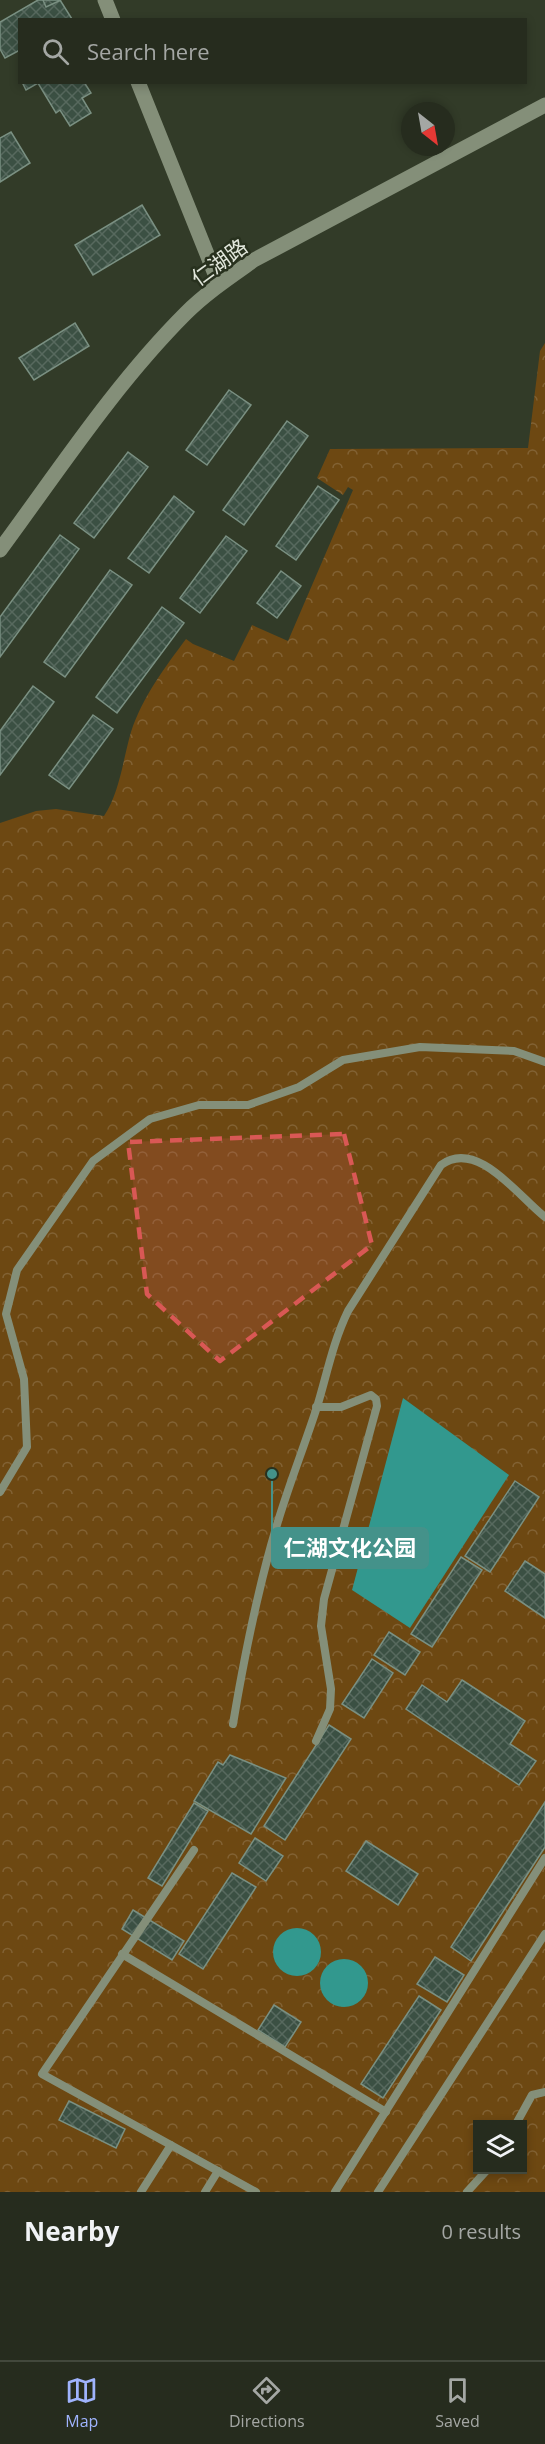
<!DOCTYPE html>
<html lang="en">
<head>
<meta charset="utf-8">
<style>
	:root { --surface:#262c1e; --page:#2e3427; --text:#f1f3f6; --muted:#a4a7a4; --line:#42483c; --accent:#9fb3fd }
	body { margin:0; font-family:"Open Sans","Noto Sans SC",sans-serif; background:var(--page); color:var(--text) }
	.controls { position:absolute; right:18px; bottom:18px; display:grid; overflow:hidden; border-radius:0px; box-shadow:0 3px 9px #0003 }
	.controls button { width:54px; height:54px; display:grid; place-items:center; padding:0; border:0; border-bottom:2px solid var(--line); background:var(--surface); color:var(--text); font:30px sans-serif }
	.compass { position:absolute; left:401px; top:102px; width:54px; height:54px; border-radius:50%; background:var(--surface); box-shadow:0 3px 9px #0003; rotate:149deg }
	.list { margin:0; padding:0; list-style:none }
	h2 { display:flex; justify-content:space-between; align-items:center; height:78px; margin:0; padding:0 24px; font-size:26px }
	h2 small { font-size:20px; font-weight:400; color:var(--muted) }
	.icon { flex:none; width:33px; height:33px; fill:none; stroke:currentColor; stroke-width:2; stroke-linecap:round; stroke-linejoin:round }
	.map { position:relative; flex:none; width:545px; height:2192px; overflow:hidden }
	.search { position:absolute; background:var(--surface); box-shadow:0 3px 9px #0003; left:18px; right:18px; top:18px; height:66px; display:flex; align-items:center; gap:15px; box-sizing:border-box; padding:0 21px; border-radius:0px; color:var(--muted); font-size:22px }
	.sheet { height:168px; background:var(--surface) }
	nav { display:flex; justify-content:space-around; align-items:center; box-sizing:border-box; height:84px; border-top:2px solid var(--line); background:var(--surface); font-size:16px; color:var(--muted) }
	nav a { display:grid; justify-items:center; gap:3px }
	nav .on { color:var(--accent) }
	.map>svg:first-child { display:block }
</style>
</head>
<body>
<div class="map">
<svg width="545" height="2192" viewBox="0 0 545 2192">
	<defs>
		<pattern id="park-crowns" width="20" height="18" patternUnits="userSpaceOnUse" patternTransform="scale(1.5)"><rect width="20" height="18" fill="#6d4812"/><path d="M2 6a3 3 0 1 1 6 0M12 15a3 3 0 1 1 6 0" fill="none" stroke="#826234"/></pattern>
		<pattern id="building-cross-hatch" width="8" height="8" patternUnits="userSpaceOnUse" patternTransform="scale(1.5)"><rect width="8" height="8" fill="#3b5043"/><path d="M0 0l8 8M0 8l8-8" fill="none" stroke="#57695e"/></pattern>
	</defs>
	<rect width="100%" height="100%" fill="#323b28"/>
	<path fill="url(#park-crowns)" fill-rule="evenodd" d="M 545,343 L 545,2192 L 0,2192 L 0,823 L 36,811 L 56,809 L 104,816 C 120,792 123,759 131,732 C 142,698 165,667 186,639 L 193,644 L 234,661 L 252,625 L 288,641 L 353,490 L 348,487 L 343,495 L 317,478 L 330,449 L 528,448 L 540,351 ZM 478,2124 L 522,2124 L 522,2170 L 478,2170 Z"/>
	<g fill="#32988e">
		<polygon points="403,1398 509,1475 410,1628 352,1590"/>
		<circle cx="297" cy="1952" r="24"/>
		<circle cx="344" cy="1983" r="24"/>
	</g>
	<g fill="url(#building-cross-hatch)" stroke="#7a9082" stroke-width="1.5">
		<polygon points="38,0 60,0 72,19 20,20 20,50 5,58 0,49 0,22"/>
		<polygon points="43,0 61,0 46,7"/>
		<polygon points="22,82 84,82 91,93 82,98 91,113 70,126 60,110 56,113 38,83 26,90"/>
		<polygon points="11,132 30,163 0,182 0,138"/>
		<polygon points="142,205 160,235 93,275 75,245"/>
		<polygon points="75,323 89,346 34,380 19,358"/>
		<polygon points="229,390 251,405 207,465 186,450"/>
		<polygon points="287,421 308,436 244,525 223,510"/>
		<polygon points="128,452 148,467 94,538 74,523"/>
		<polygon points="318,486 339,500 296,560 276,546"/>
		<polygon points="174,496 194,512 149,573 128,558"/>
		<polygon points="60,535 79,549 0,657 0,617"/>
		<polygon points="226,536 247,551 200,613 180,598"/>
		<polygon points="110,570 132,585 65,677 44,662"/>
		<polygon points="281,571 301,586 277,618 257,603"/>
		<polygon points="162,607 184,623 117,713 96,697"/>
		<polygon points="33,686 54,702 0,775 0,731"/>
		<polygon points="93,715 113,729 69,789 49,775"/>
		<polygon points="515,1481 539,1497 490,1572 465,1556"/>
		<polygon points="461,1557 482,1570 432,1647 411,1634"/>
		<polygon points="525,1561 545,1574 545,1618 505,1591"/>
		<polygon points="389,1632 420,1652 405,1675 374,1655"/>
		<polygon points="372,1659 393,1673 364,1718 342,1704"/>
		<polygon points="462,1680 525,1721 510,1744 536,1761 519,1785 406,1709 422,1685 447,1702"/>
		<polygon points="329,1725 351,1739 285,1840 264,1826"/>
		<polygon points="230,1755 286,1778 251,1834 194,1801 218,1762 223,1765"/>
		<polygon points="545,1802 545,1847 471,1961 451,1947"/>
		<polygon points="194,1803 208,1811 162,1886 148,1878"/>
		<polygon points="255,1838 283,1856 266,1881 239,1863"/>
		<polygon points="366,1841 418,1874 398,1905 346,1871"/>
		<polygon points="232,1873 256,1887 203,1969 179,1954"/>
		<polygon points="133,1910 184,1941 172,1960 122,1929"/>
		<polygon points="435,1957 464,1975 447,2002 417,1984"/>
		<polygon points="419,1996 441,2010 383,2098 361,2084"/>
		<polygon points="274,2005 301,2022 285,2047 258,2030"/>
		<polygon points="69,2101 125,2129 116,2148 59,2120"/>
	</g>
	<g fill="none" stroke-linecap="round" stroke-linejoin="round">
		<g stroke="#848f79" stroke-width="8">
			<polyline points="0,1492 27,1447 24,1379 6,1314 17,1270 93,1161 150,1119 199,1105 248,1105 299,1087 343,1060 420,1047 514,1051 545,1062"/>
			<path d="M 233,1724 C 244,1658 257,1592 276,1528 C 288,1487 304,1447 317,1407 C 327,1374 333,1342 348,1311 L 441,1165 C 477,1138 519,1197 545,1217"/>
			<polyline points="316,1741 330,1709 331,1689 321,1626 324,1599 377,1406 376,1399 371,1395 341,1407 316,1407"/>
			<polyline points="194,1850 42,2074 256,2192"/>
			<polyline points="122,1954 386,2112"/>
			<polyline points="516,2124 532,2095 545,2092"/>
			<polyline points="141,2192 171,2145"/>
			<polyline points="205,2192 218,2171"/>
			<polyline points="335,2192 545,1858"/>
			<polyline points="378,2192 545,1934"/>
			<polyline points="467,2192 487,2170"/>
		</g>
		<g stroke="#848f79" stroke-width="15">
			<polyline points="105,0 113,20"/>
			<polyline points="138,82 219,284"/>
		</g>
		<path stroke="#848f79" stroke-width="15" d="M 0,550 C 59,470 115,384 186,313 C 206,293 230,277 254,260 L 545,105"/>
	</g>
	<path fill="#d95855" fill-opacity="0.2" stroke="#d95855" stroke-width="4.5" stroke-dasharray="12 8" stroke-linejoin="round" d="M 344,1134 L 372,1245 L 220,1361 L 147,1294 L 128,1142 Z"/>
	<g text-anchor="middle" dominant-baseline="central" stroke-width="5" stroke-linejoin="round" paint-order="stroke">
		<g font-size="21" fill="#e2e7dc" stroke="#28311e">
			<text transform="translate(219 262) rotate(-36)">仁湖路</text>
		</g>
	</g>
	<path fill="none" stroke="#44928a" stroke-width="2" d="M272 1474L272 1548"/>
	<circle fill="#44928a" stroke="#28311e" stroke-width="2" cx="272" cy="1474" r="6"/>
	<rect fill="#44928a" stroke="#44928a" stroke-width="2" x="272" y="1528" width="156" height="40" rx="6"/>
	<g font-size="22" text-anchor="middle" font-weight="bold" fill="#fff">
		<text x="350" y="1556">仁湖文化公园</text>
	</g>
</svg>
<div class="controls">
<button><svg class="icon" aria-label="layers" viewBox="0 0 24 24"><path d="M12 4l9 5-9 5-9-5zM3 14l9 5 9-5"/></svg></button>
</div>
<svg class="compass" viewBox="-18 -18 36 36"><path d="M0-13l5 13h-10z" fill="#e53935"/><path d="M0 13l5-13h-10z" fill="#a4a7a4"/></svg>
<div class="search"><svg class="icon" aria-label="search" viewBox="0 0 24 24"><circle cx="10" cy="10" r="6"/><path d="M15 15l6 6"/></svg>Search here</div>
</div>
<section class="sheet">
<h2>Nearby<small>0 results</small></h2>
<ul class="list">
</ul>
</section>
<nav>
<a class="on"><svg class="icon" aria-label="map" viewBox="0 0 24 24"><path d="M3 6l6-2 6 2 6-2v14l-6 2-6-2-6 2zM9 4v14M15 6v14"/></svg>Map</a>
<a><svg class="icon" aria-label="directions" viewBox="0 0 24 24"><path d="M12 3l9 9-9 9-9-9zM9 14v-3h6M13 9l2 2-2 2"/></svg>Directions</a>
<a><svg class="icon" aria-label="saved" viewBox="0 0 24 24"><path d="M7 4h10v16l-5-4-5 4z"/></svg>Saved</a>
</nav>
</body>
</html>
